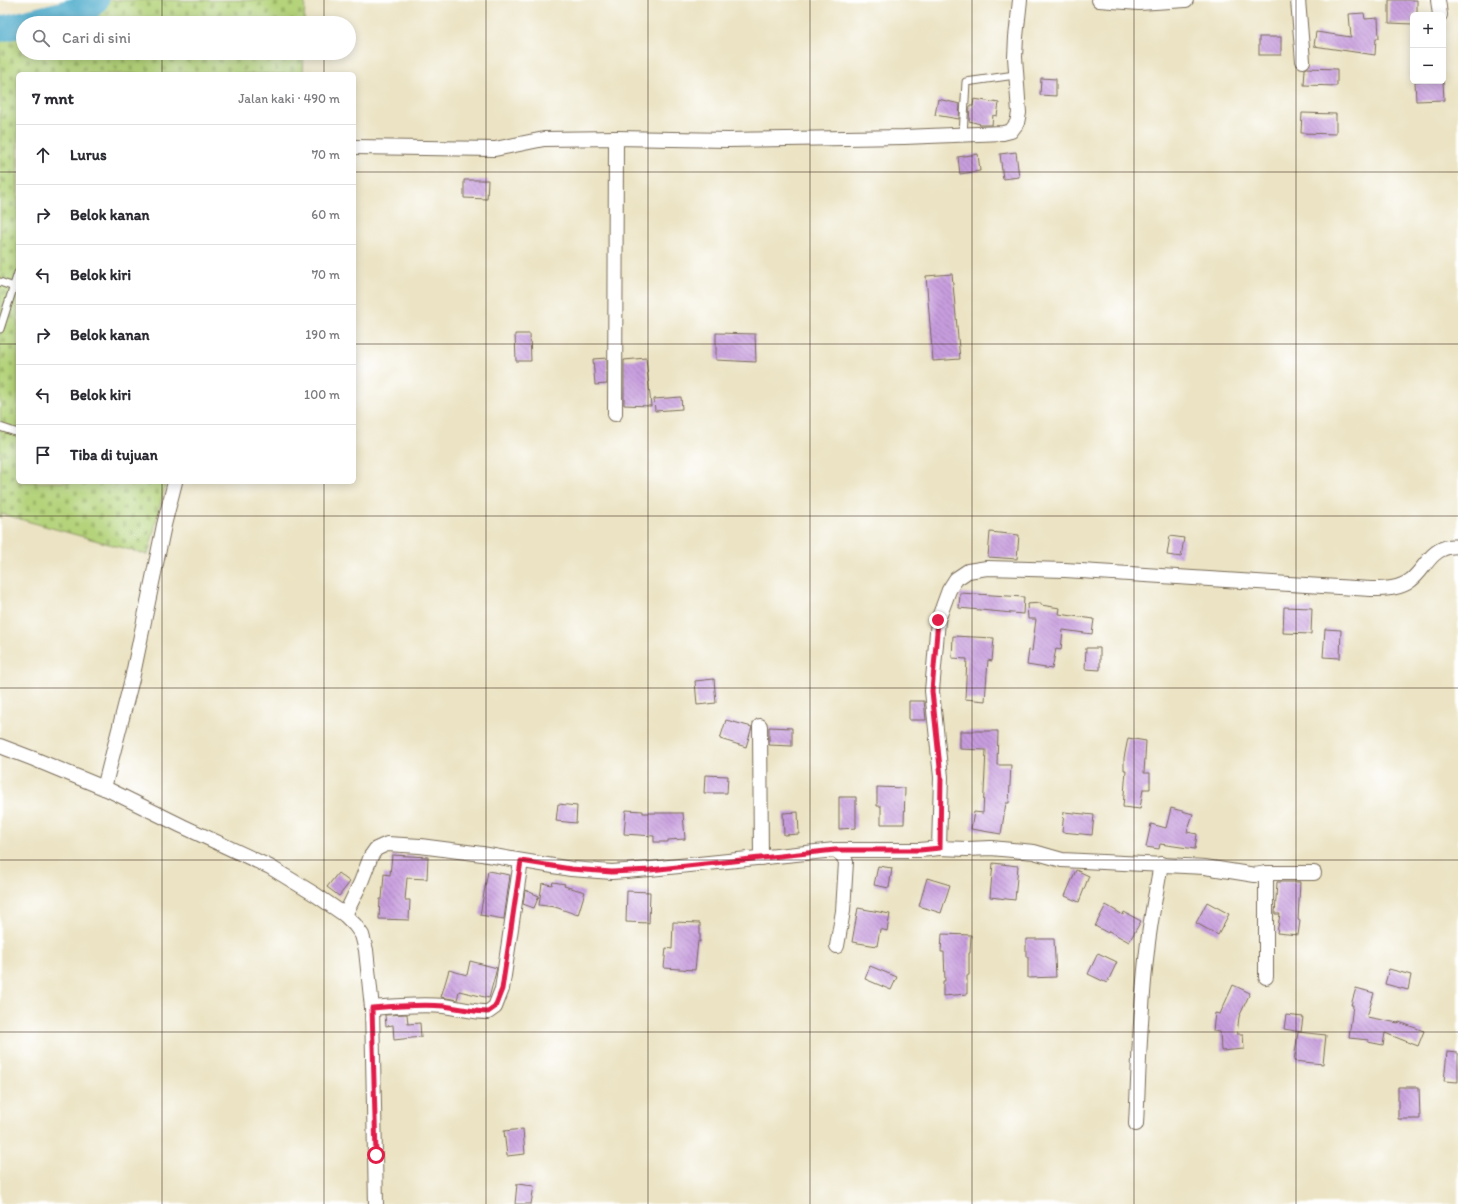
<!DOCTYPE html>
<html lang="id">
<head>
<meta charset="utf-8">
<style>
	:root { --surface:#fff; --page:#f2f2f3; --text:#2b2b33; --muted:#7c7c81; --line:#e1e1e2 }
	body { margin:0; font-family:Itim,sans-serif; background:var(--page); color:var(--text) }
	.controls { position:absolute; right:12px; top:12px; display:grid; overflow:hidden; border-radius:6px; box-shadow:0 2px 10px #0003 }
	.controls button { width:36px; height:36px; display:grid; place-items:center; padding:0; border:0; border-bottom:1px solid var(--line); background:var(--surface); color:var(--text); font:20px sans-serif }
	.stop { position:absolute; width:12px; height:12px; margin:-9px; border:3px solid #e11d48; border-radius:50%; background:#fff }
	.stop.end { background:#e11d48; border-color:#fff; box-shadow:0 1px 4px #0008 }
	.list { margin:0; padding:0; list-style:none }
	h2 { display:flex; justify-content:space-between; align-items:center; height:52px; margin:0; padding:0 16px; font-size:17px }
	h2 small { font-size:13px; font-weight:400; color:var(--muted) }
	.list li { display:grid; grid-template-columns:26px 1fr auto; gap:12px; align-items:center; box-sizing:border-box; height:60px; padding:0 16px; border-top:1px solid var(--line) }
	.list b { display:block; font-size:15px; white-space:nowrap }
	.list em { font-size:13px; font-style:normal; color:var(--muted) }
	.icon { flex:none; width:22px; height:22px; fill:none; stroke:currentColor; stroke-width:2; stroke-linecap:round; stroke-linejoin:round }
	.map { position:relative; flex:none; width:1458px; height:1204px; overflow:hidden }
	.search { position:absolute; background:var(--surface); box-shadow:0 2px 10px #0003; left:16px; top:16px; width:340px; height:44px; display:flex; align-items:center; gap:10px; box-sizing:border-box; padding:0 14px; border-radius:22px; color:var(--muted); font-size:15px }
	.panel { position:absolute; background:var(--surface); box-shadow:0 2px 10px #0003; left:16px; top:72px; width:340px; height:412px; border-radius:6px }
	.map>svg:first-child { display:block }
</style>
</head>
<body>
<div class="map">
<svg width="1458" height="1204" viewBox="0 0 1458 1204">
	<defs>
		<pattern id="cemetery-stones" width="16" height="16" patternUnits="userSpaceOnUse"><rect width="16" height="16" fill="#b4d37a"/><path d="M2 7V4a2 2 0 0 1 4 0v3zM10 15v-3a2 2 0 0 1 4 0v3z" fill="#9cb569"/></pattern>
		<pattern id="building-back-hatch" width="6" height="6" patternUnits="userSpaceOnUse"><rect width="6" height="6" fill="#c79dde"/><path d="M-1 5l2 2M0 0l6 6M5-1l2 2" fill="none" stroke="#a380b3"/></pattern>
	</defs>
	<rect width="100%" height="100%" fill="#fff"/>
	<filter id="ink" filterUnits="userSpaceOnUse"><feTurbulence type="fractalNoise" baseFrequency=".025" numOctaves="2"/><feDisplacementMap in="SourceGraphic" scale="8" xChannelSelector="R" yChannelSelector="G"/><feConvolveMatrix kernelMatrix="1 2 1 2 8 2 1 2 1" color-interpolation-filters="sRGB"/></filter>
	<filter id="wash" filterUnits="userSpaceOnUse"><feTurbulence type="fractalNoise" baseFrequency=".012" numOctaves="4" result="noise"/><feDisplacementMap in="SourceGraphic" scale="16" xChannelSelector="R" yChannelSelector="G"/><feGaussianBlur stdDeviation="0.9" result="paint"/><feColorMatrix in="noise" values="0 0 0 0 0 0 0 0 0 0 0 0 0 0 0 0 0 1.4 0 .05"/><feComposite in="paint" operator="in"/></filter>
	<g filter="url(#wash)">
		<rect width="100%" height="100%" fill="#ebe3c3"/>
		<g fill="url(#cemetery-stones)" stroke="#787e4c">
			<polygon points="104,0 305,0 304,23 78,23 96,10"/>
			<polygon points="0,38 23,38 23,53 304,53 303,74 18,74 18,482 166,482 148,555 2,514 0,518"/>
		</g>
		<g fill="none" stroke-linecap="round" stroke-linejoin="round">
			<g stroke="#4caaca" stroke-width="26">
				<polyline points="26,23 88,8 96,0"/>
				<polyline points="0,29 23,24"/>
			</g>
		</g>
		<g id="blocks">
			<g fill="url(#building-back-hatch)">
				<polygon points="1389,0 1417,0 1417,15 1413,15 1413,24 1389,23"/>
				<polygon points="1364,13 1365,19 1378,18 1379,38 1376,38 1375,55 1314,46 1316,32 1351,37 1349,14"/>
				<rect x="1259" y="37" width="22" height="18"/>
				<polygon points="1307,68 1337,69 1337,86 1304,85 1305,69"/>
				<polygon points="1041,78 1056,79 1056,96 1040,95"/>
				<polygon points="1415,81 1443,81 1444,100 1416,101"/>
				<polygon points="938,99 960,104 959,119 935,115"/>
				<polygon points="974,99 999,103 997,116 993,115 992,125 979,125 980,124 969,121 970,106 973,106"/>
				<polygon points="1302,113 1336,114 1336,134 1301,133"/>
				<polygon points="1016,152 1019,177 1003,179 1000,154"/>
				<polygon points="978,154 980,171 960,174 958,157"/>
				<polygon points="464,180 488,180 487,199 464,198"/>
				<polygon points="952,274 960,359 933,361 926,276"/>
				<polygon points="716,333 755,334 756,362 716,360"/>
				<polygon points="515,334 530,334 531,361 516,361"/>
				<polygon points="607,358 607,384 595,385 593,359"/>
				<polygon points="646,358 651,406 624,405 624,360"/>
				<polygon points="681,397 682,409 655,411 654,399"/>
				<polygon points="990,532 1019,535 1017,559 988,557"/>
				<polygon points="1170,536 1184,538 1181,557 1167,555"/>
				<polygon points="960,593 1024,597 1023,614 959,608"/>
				<polygon points="1041,603 1041,605 1060,608 1059,614 1094,619 1092,634 1063,630 1061,650 1056,649 1052,669 1027,665 1029,650 1032,651 1036,619 1028,619 1027,604"/>
				<polygon points="1284,607 1312,608 1311,634 1283,633"/>
				<polygon points="1325,629 1341,630 1340,658 1323,657"/>
				<polygon points="953,636 994,638 992,661 988,660 985,701 965,699 967,659 952,658"/>
				<polygon points="1086,648 1100,648 1100,670 1085,669"/>
				<polygon points="714,679 716,703 697,705 695,681"/>
				<polygon points="909,701 924,701 926,720 909,720"/>
				<polygon points="726,720 752,727 746,747 720,739"/>
				<polygon points="769,727 792,728 792,746 769,745"/>
				<polygon points="960,731 998,731 997,765 1011,765 1009,803 1006,803 1001,834 971,829 974,812 983,813 986,750 960,749"/>
				<polygon points="1128,738 1146,741 1144,773 1150,773 1150,789 1143,789 1140,809 1123,807 1126,770 1124,770 1124,758"/>
				<polygon points="705,775 728,776 727,793 704,793"/>
				<polygon points="877,787 905,788 904,824 881,824 881,806 877,806"/>
				<polygon points="839,797 856,797 856,828 839,829"/>
				<polygon points="558,804 577,806 576,823 556,821"/>
				<polygon points="1171,808 1193,814 1187,832 1197,834 1195,849 1160,844 1159,849 1146,847 1151,824 1166,828"/>
				<polygon points="626,810 643,811 643,813 683,813 685,839 668,840 668,842 654,842 654,836 624,834"/>
				<polygon points="798,812 799,834 784,835 783,813"/>
				<polygon points="1064,812 1094,815 1092,835 1062,832"/>
				<polygon points="392,855 428,857 427,879 407,878 405,900 410,900 409,920 379,919 380,899 382,899 384,874 390,875"/>
				<polygon points="993,863 1018,866 1015,900 990,897"/>
				<polygon points="878,866 892,868 889,888 874,885"/>
				<polygon points="1076,870 1089,876 1079,902 1065,896"/>
				<polygon points="488,871 510,875 504,919 480,915"/>
				<polygon points="338,873 350,882 339,896 327,887"/>
				<polygon points="927,878 950,885 941,913 919,906"/>
				<polygon points="553,882 565,884 564,886 585,892 578,915 555,907 539,905 542,883 552,885"/>
				<polygon points="1277,882 1300,882 1298,920 1300,921 1298,935 1277,933 1280,914 1275,914"/>
				<polygon points="525,890 539,896 534,908 523,904"/>
				<polygon points="627,891 650,892 649,923 626,922"/>
				<polygon points="1207,902 1229,914 1218,935 1196,923"/>
				<polygon points="1106,905 1123,915 1124,912 1141,921 1129,942 1109,931 1108,933 1095,926"/>
				<polygon points="858,908 890,914 887,931 880,929 877,946 852,942"/>
				<polygon points="673,922 700,923 700,942 698,941 695,970 664,968 666,948 672,949"/>
				<polygon points="942,934 971,935 970,953 969,953 969,975 967,976 967,994 943,996 943,981 945,981 944,952 941,952"/>
				<polygon points="1026,939 1054,939 1056,977 1028,978 1028,957 1026,957"/>
				<polygon points="1098,953 1117,962 1107,983 1088,974"/>
				<polygon points="470,961 497,968 489,998 459,991 457,1000 441,997 449,970 467,975"/>
				<polygon points="870,966 897,977 891,990 865,979"/>
				<polygon points="1389,969 1411,975 1408,990 1385,984"/>
				<polygon points="1233,985 1250,993 1239,1017 1237,1034 1243,1034 1244,1049 1221,1051 1220,1032 1213,1031 1215,1013 1220,1014"/>
				<polygon points="1356,988 1374,993 1367,1017 1398,1023 1399,1022 1424,1031 1418,1046 1385,1033 1383,1045 1368,1042 1369,1040 1349,1038 1353,1005 1351,1005"/>
				<polygon points="407,1014 408,1024 420,1023 421,1037 394,1040 393,1025 386,1026 385,1015"/>
				<polygon points="1286,1015 1303,1017 1301,1032 1284,1029"/>
				<polygon points="1298,1032 1326,1035 1323,1064 1294,1061"/>
				<polygon points="1447,1052 1458,1053 1458,1082 1444,1081"/>
				<polygon points="1398,1087 1419,1087 1420,1119 1398,1119"/>
				<polygon points="523,1129 525,1154 507,1156 504,1131"/>
				<polygon points="517,1184 534,1186 531,1204 515,1204"/>
			</g>
		</g>
	</g>
	<g filter="url(#ink)">
		<use href="#blocks" fill-opacity="0" stroke="#796b58" stroke-width="1"/>
		<g fill="none" stroke-linecap="round" stroke-linejoin="round">
			<defs>
				<g id="lane">
					<polyline points="963,135 966,82 1015,75"/>
					<polyline points="0,282 14,287"/>
					<polyline points="0,329 18,273"/>
					<polyline points="0,427 18,433"/>
				</g>
				<g id="street">
					<polyline points="1099,0 1139,3 1186,0"/>
					<polyline points="1298,0 1303,61"/>
					<polyline points="1438,0 1440,15"/>
					<polyline points="354,147 495,149 544,139 616,138 728,140 904,137 1003,133 1011,131 1017,123 1019,113 1015,57 1016,37 1020,0"/>
					<polyline points="615,414 616,138"/>
					<polyline points="760,726 761,858"/>
					<polyline points="0,746 34,759 109,790 182,826 270,867 316,895 345,915 355,925 362,935 366,950 372,1008 376,1204"/>
					<polyline points="104,788 132,679 164,525 175,482"/>
					<polyline points="835,850 920,850 939,848"/>
					<polyline points="1266,873 1314,873"/>
					<polyline points="345,915 361,882 371,856 376,849 387,844 420,846 482,854 571,869 612,872 650,869 835,850 843,856 846,862 843,911 837,946"/>
					<path d="M 1266,977 L 1266,873 L 1255,875 L 1205,867 L 1062,860 L 1034,852 L 991,848 L 967,849 L 939,848 L 941,777 L 932,691 L 938,620 L 949,590 L 956,579 L 968,571 L 987,568 L 1065,570 L 1371,589 C 1385,589 1400,589 1411,580 C 1423,571 1430,552 1445,548 C 1449,546 1454,547 1458,546"/>
					<path d="M 372,1008 C 396,1006 420,1004 444,1006 C 459,1008 473,1012 488,1012 L 495,1007 L 502,989 L 521,861"/>
					<path d="M 1136,1124 C 1139,1067 1140,1009 1147,951 C 1150,922 1156,893 1161,864"/>
				</g>
			</defs>
			<use href="#lane" stroke="#796b58" stroke-width="9"/>
			<use href="#street" stroke="#796b58" stroke-width="16"/>
			<use href="#lane" stroke="#fff" stroke-width="7"/>
			<use href="#street" stroke="#fff" stroke-width="14"/>
		</g>
	</g>
	<g fill="none" stroke-linecap="round" stroke-linejoin="round" filter="url(#ink)">
		<path stroke="#e11d48" stroke-width="5" d="M 376,1155 L 372,1008 C 396,1006 420,1004 444,1006 C 459,1008 473,1012 488,1012 L 495,1007 L 502,989 L 521,861 L 571,869 L 612,872 L 650,870 L 835,850 L 920,850 L 940,848 L 941,777 L 932,691 L 938,620"/>
	</g>
	<path fill="none" stroke="#3b2a1e" stroke-width="1" stroke-opacity="0.55" d="M 162,0 L 162,23M 324,0 L 324,23M 486,0 L 486,1204M 648,0 L 648,1204M 810,0 L 810,1204M 972,0 L 972,1204M 1134,0 L 1134,1204M 1296,0 L 1296,1204M 162,53 L 162,74M 324,53 L 324,74M 0,172 L 18,172M 354,172 L 1458,172M 0,344 L 18,344M 354,344 L 1458,344M 162,482 L 162,1204M 324,482 L 324,1204M 0,516 L 1458,516M 0,688 L 1458,688M 0,860 L 1458,860M 0,1032 L 1458,1032"/>
</svg>
<div class="controls">
<button>+</button>
<button>−</button>
</div>
<div class="stop" style="left:376px;top:1155px"></div>
<div class="stop end" style="left:938px;top:620px"></div>
<div class="search"><svg class="icon" aria-label="search" viewBox="0 0 24 24"><circle cx="10" cy="10" r="6"/><path d="M15 15l6 6"/></svg>Cari di sini</div>
<section class="panel">
<h2>7 mnt<small>Jalan kaki · 490 m</small></h2>
<ul class="list">
<li><svg class="icon" aria-label="ahead" viewBox="0 0 24 24"><path d="M12 20V5M6 11l6-6 6 6"/></svg><div><b>Lurus</b></div><em>70 m</em></li>
<li><svg class="icon" aria-label="right" viewBox="0 0 24 24"><path d="M7 20v-9h11M14 6l5 5-5 5"/></svg><div><b>Belok kanan</b></div><em>60 m</em></li>
<li><svg class="icon" aria-label="left" viewBox="0 0 24 24"><path d="M17 20v-9H6M10 6l-5 5 5 5"/></svg><div><b>Belok kiri</b></div><em>70 m</em></li>
<li><svg class="icon" aria-label="right" viewBox="0 0 24 24"><path d="M7 20v-9h11M14 6l5 5-5 5"/></svg><div><b>Belok kanan</b></div><em>190 m</em></li>
<li><svg class="icon" aria-label="left" viewBox="0 0 24 24"><path d="M17 20v-9H6M10 6l-5 5 5 5"/></svg><div><b>Belok kiri</b></div><em>100 m</em></li>
<li><svg class="icon" aria-label="arrive" viewBox="0 0 24 24"><path d="M6 21V4h12l-3 4 3 4H6"/></svg><div><b>Tiba di tujuan</b></div></li>
</ul>
</section>
</div>
</body>
</html>
